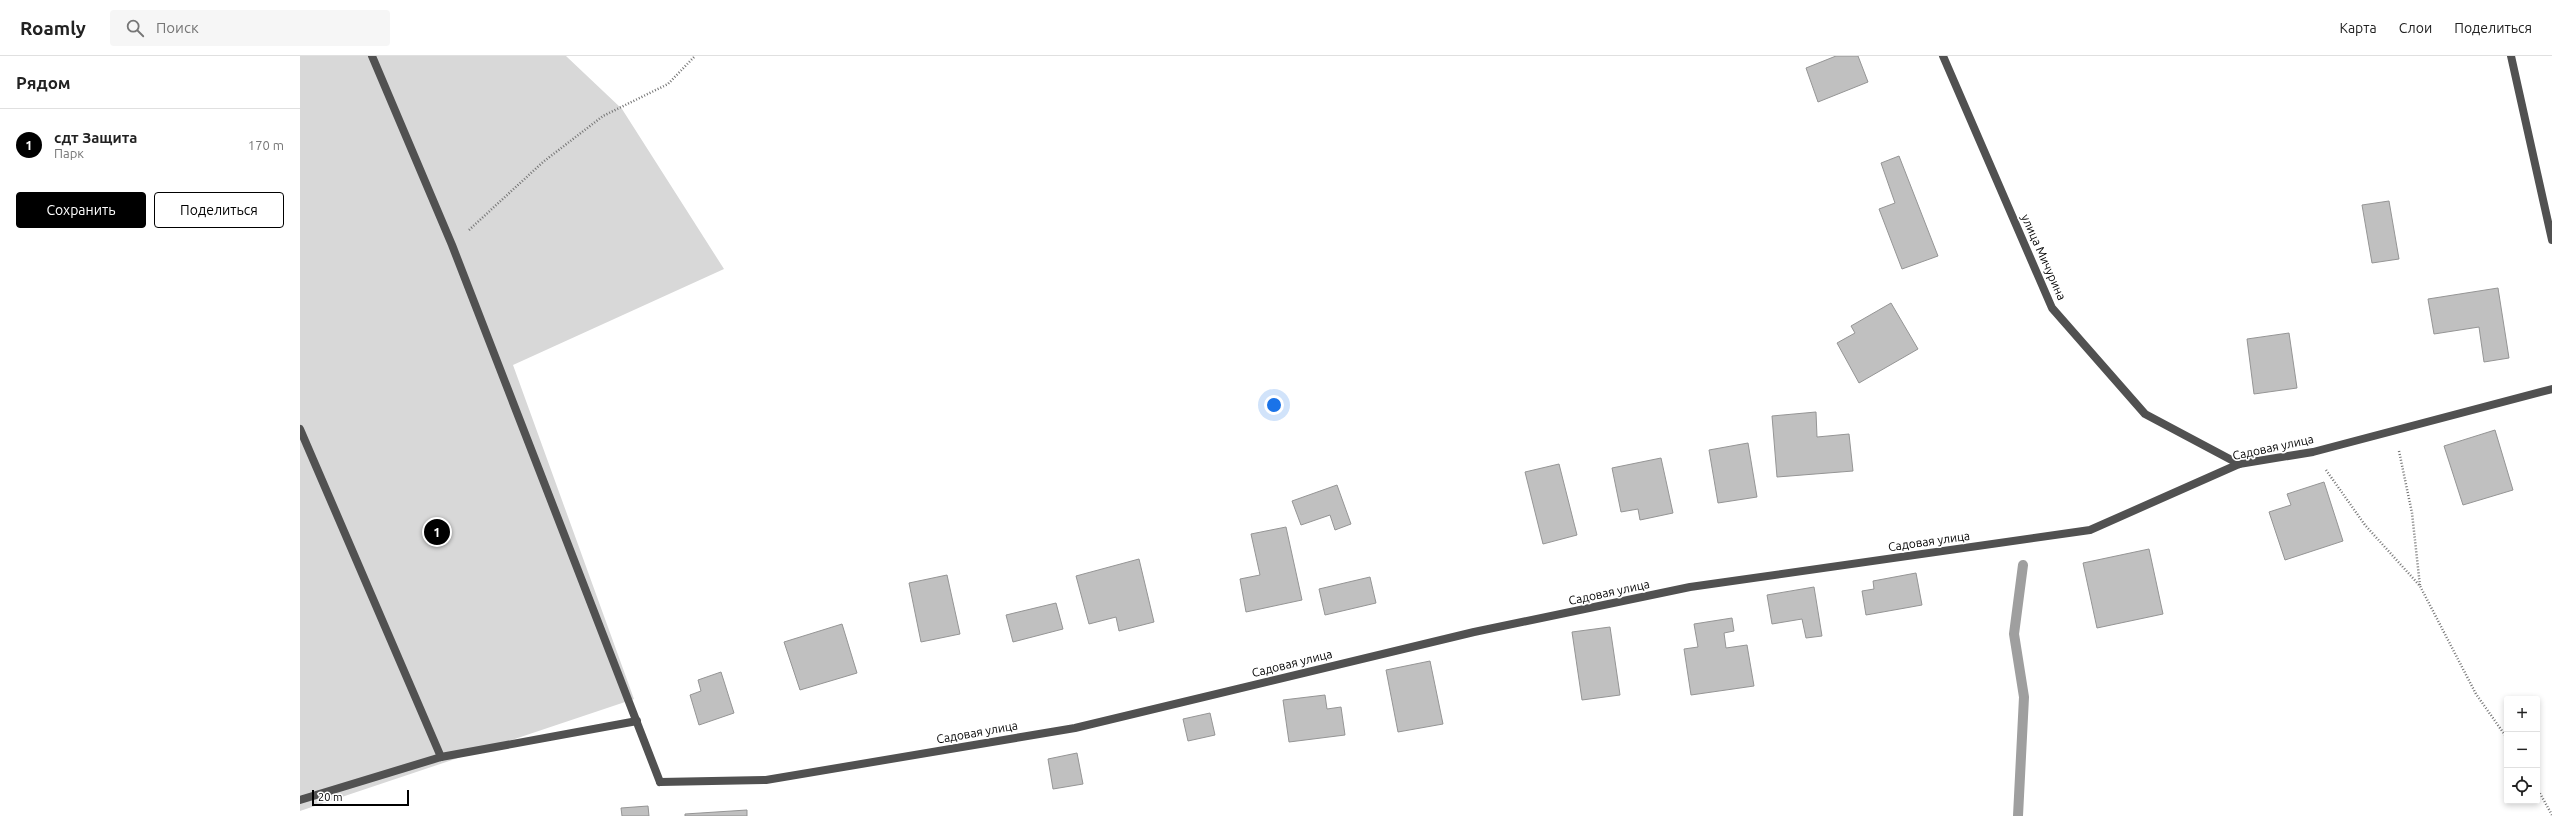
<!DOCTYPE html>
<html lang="ru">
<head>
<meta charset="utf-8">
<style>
	:root { --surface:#fff; --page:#f6f6f6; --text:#222; --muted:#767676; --line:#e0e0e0; --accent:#000 }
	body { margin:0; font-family:Ubuntu,sans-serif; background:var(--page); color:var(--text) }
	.controls { position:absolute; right:12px; bottom:12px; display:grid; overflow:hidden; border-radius:4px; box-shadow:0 2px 6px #0003 }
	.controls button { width:36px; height:36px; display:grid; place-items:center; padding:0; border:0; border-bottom:1px solid var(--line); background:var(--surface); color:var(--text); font:20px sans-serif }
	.scale { position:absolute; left:12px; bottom:10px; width:97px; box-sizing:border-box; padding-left:4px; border:2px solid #000; border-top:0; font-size:11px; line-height:14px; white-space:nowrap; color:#000; -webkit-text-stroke:3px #fff; paint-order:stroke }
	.you { position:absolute; left:974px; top:349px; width:14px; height:14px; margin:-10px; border:3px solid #fff; border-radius:50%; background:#1a73e8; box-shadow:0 0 0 6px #1a73e833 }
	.badge { display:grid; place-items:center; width:26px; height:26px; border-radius:50%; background:var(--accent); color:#fff; font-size:13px; font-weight:700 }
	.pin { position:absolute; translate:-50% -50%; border:2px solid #fff; box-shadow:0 1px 4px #0006 }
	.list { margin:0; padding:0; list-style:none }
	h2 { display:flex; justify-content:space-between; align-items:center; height:52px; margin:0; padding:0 16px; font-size:17px }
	h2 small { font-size:13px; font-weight:400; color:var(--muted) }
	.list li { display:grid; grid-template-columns:26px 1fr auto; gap:12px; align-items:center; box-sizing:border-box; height:72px; padding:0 16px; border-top:1px solid var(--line) }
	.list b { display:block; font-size:15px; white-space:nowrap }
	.list p { margin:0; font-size:13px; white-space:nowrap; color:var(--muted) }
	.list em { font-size:13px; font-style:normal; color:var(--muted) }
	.actions { display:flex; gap:8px; padding:12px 16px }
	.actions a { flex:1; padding:9px 0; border:1px solid var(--accent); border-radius:4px; text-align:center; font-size:14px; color:var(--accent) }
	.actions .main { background:var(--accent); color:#fff }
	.icon { flex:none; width:22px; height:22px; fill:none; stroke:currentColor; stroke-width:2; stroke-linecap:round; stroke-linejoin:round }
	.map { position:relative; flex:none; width:2252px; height:760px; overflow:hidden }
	header { display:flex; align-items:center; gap:24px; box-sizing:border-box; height:56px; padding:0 20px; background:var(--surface); border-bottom:1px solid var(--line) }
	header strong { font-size:19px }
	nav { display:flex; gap:22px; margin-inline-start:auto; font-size:14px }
	.search { width:280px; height:36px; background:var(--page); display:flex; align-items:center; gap:10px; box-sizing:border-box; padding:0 14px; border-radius:4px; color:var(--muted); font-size:15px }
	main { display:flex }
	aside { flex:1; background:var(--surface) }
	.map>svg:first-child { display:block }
</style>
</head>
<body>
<header>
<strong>Roamly</strong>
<div class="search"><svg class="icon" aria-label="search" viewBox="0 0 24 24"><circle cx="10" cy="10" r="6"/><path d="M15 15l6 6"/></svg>Поиск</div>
<nav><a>Карта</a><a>Слои</a><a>Поделиться</a></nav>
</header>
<main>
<aside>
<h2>Рядом<small></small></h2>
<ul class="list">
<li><span class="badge">1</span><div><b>сдт Защита</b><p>Парк</p></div><em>170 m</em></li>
</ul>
<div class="actions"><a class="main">Сохранить</a><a>Поделиться</a></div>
</aside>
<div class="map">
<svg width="2252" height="760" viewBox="0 0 2252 760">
	<rect width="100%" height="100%" fill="#fff"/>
	<polygon fill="#d8d8d8" points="0,0 266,0 322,53 424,213 213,309 334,643 0,755"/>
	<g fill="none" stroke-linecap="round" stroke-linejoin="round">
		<polyline stroke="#9f9f9f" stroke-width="10" points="1718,760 1724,641 1714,578 1723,509"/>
	</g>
	<g fill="#c0c0c0" stroke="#959595">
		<polygon points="1536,0 1558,0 1568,26 1518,46 1506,12"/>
		<polygon points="1599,100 1638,200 1602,213 1579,153 1595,147 1581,107"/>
		<polygon points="2089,145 2099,203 2072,207 2062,149"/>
		<polygon points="2198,232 2209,302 2184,306 2179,271 2134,278 2128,243"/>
		<polygon points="1591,247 1618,293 1559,327 1537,287 1555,277 1551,270"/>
		<polygon points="1989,277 1997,332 1954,338 1947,283"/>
		<polygon points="1516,356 1517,381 1549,378 1553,415 1477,421 1472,360"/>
		<polygon points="2195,374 2213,434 2163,449 2144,390"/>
		<polygon points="1448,387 1457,441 1418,447 1409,394"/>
		<polygon points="1361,402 1373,457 1340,464 1338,453 1321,456 1312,412"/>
		<polygon points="1259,408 1277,479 1243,488 1225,416"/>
		<polygon points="2024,426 2043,485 1985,504 1969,456 1991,449 1987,438"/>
		<polygon points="1037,429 1051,468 1035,474 1030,459 1001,469 992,445"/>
		<polygon points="986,471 1002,544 946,556 940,523 960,519 951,478"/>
		<polygon points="1849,493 1863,558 1797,572 1783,507"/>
		<polygon points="839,503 854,566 819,575 816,561 789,568 776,520"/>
		<polygon points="1616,517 1622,549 1566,559 1562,535 1574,533 1573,525"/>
		<polygon points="647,519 660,578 621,586 609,527"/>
		<polygon points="1070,521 1076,547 1025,559 1019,533"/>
		<polygon points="1514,531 1522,580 1506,582 1502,563 1472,568 1467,539"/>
		<polygon points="756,547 763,573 713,586 706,559"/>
		<polygon points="1432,562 1434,575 1424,577 1426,592 1447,589 1454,630 1391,639 1384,593 1398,591 1394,568"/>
		<polygon points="542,568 557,617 500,634 484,586"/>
		<polygon points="1310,571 1320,639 1282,644 1272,576"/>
		<polygon points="1130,605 1143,668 1098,676 1086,614"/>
		<polygon points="421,616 434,657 399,669 390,639 401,635 398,624"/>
		<polygon points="1025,639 1027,653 1041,651 1045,679 989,686 983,644"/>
		<polygon points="910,657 915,679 888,685 883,663"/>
		<polygon points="777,697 783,728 753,733 748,703"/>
		<polygon points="348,750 349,760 322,760 321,752"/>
		<polygon points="447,754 447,760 385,760 385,758"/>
	</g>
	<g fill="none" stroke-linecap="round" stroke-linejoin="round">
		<g stroke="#737373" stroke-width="2.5" stroke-dasharray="1 2" stroke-linecap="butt">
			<polyline points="169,174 243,106 303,60 368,28 395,0"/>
			<polyline points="2099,395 2112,457 2120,530"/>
			<polyline points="2026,414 2065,469 2120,530 2176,638 2207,682"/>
			<polyline points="2237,732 2252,759"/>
		</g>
		<g stroke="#515151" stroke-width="8">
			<polyline points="72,0 152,189 360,726"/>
			<polyline points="0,373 141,701"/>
			<polyline points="0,744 141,701 337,665"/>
		</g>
		<g stroke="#515151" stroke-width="8">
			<polyline points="1643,0 1752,252 1845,358 1939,408"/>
			<polyline points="2211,0 2252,184"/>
			<polyline points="360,726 466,724 775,672 1174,576 1390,531 1790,474 1939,408 2013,396 2252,333"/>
		</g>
	</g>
	<g text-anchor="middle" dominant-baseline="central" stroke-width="3.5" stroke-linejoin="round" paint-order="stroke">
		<g font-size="12" fill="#000" stroke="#fff">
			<text transform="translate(1744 201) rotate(66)">улица Мичурина</text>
			<text transform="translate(1973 391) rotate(-12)">Садовая улица</text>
			<text transform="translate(1629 485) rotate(-8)">Садовая улица</text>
			<text transform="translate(1309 536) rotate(-12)">Садовая улица</text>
			<text transform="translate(992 607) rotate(-14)">Садовая улица</text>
			<text transform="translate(677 676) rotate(-10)">Садовая улица</text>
		</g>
	</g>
</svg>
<div class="controls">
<button>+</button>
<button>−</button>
<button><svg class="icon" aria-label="locate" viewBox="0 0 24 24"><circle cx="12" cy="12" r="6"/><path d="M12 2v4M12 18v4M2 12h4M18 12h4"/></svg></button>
</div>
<div class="scale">20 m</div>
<div class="you"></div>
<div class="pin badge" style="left:137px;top:476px">1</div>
</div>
</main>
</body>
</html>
